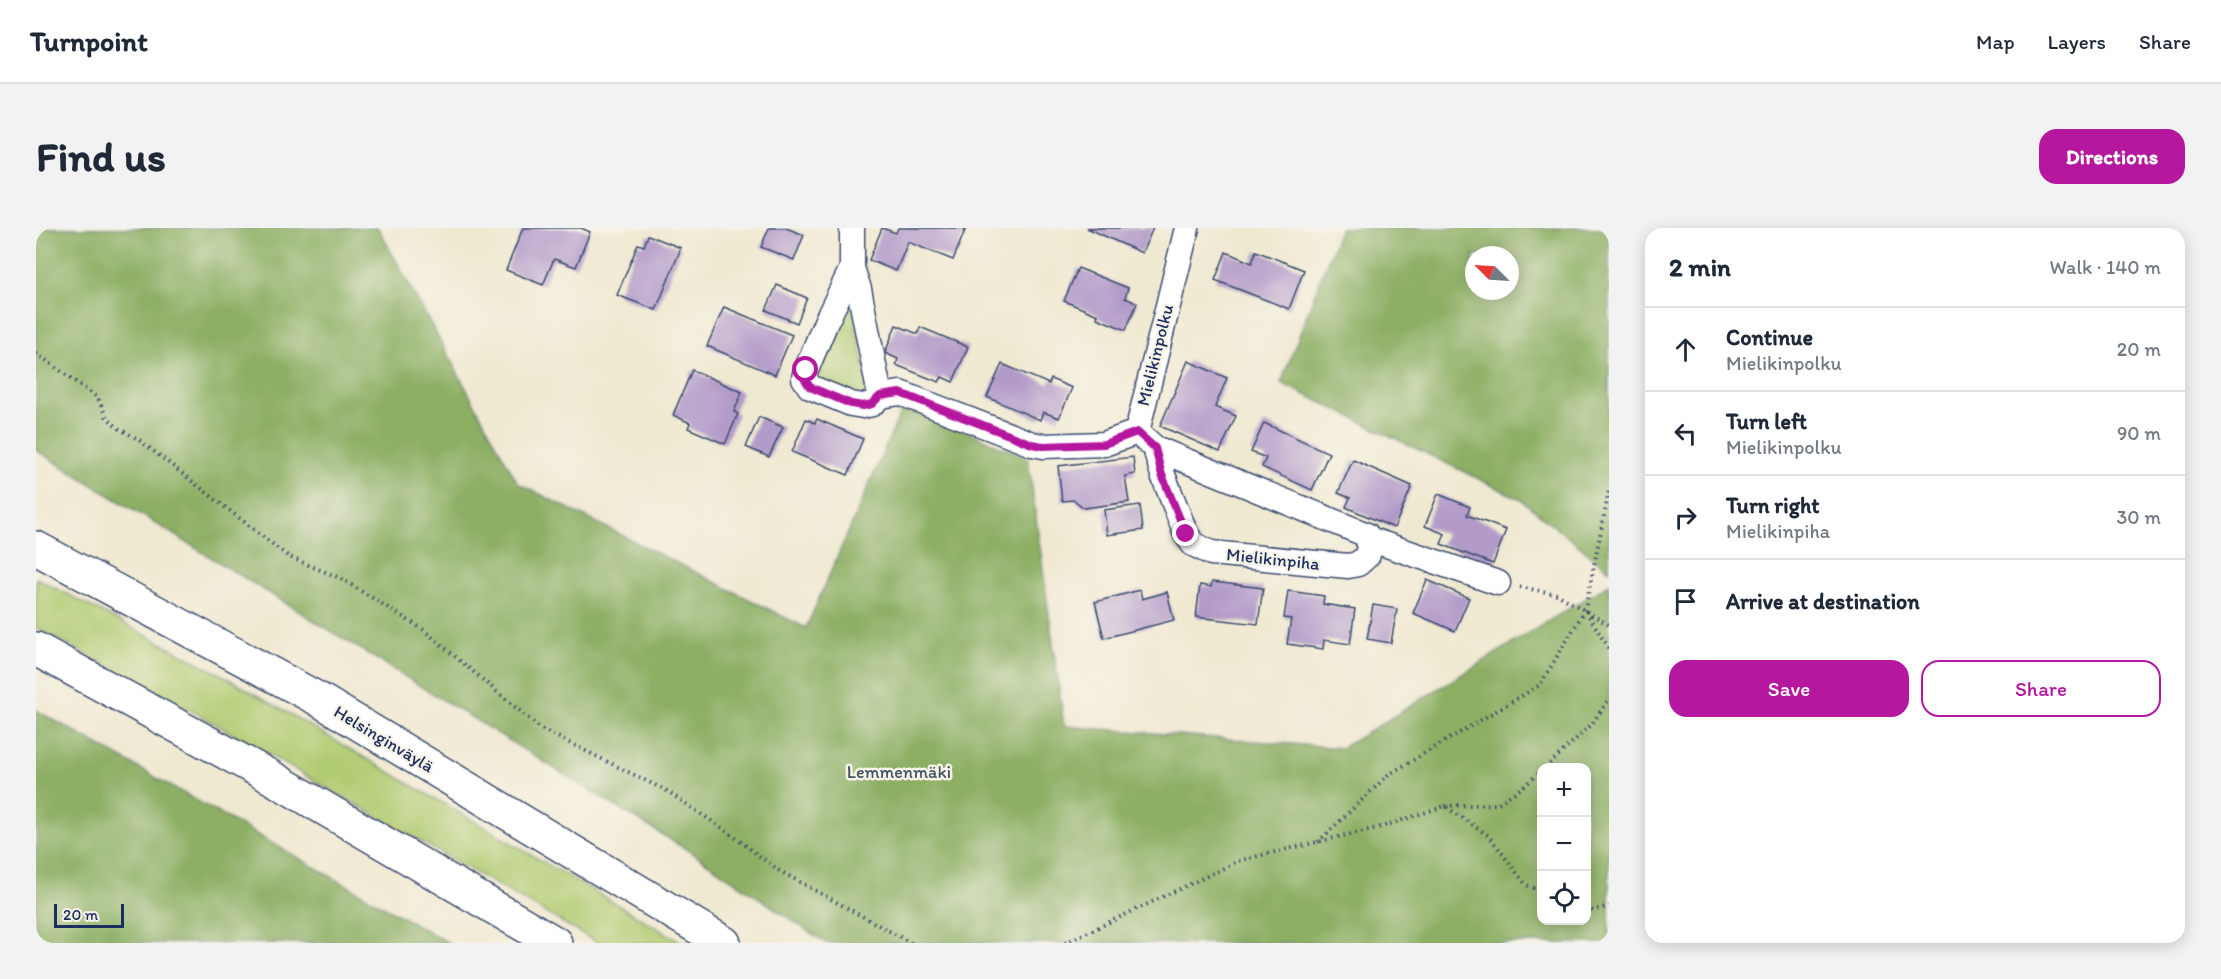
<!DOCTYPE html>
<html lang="en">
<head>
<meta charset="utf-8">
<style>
	:root { --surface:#fff; --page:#f2f2f3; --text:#1f2937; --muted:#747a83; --line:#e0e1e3; --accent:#b5179e }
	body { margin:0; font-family:Itim,sans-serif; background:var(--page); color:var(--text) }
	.controls { position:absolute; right:18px; bottom:18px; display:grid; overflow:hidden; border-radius:12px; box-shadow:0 3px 15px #0003 }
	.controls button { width:54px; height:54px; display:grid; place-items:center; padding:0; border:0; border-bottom:2px solid var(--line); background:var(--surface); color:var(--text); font:30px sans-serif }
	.compass { position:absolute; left:1429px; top:18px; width:54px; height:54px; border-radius:50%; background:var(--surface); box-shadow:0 3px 15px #0003; rotate:294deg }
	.scale { position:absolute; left:18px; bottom:15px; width:70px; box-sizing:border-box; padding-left:6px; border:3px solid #1b2f5e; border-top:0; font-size:16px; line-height:21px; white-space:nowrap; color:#1b2f5e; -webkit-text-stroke:4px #f7f3e8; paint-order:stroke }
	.stop { position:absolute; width:18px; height:18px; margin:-14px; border:4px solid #b5179e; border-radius:50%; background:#fff }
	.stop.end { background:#b5179e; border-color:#fff; box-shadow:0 2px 6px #0008 }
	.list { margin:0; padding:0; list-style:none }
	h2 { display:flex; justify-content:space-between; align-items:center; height:78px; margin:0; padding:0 24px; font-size:26px }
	h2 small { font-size:20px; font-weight:400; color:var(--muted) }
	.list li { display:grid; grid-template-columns:39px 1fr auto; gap:18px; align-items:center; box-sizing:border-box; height:84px; padding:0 24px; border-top:2px solid var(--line) }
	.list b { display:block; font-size:22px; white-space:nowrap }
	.list p { margin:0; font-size:20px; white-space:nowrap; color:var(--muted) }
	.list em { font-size:20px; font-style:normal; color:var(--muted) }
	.actions { display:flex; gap:12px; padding:18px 24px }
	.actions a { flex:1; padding:14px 0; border:2px solid var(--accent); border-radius:18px; text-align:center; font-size:21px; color:var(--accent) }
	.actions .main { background:var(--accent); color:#fff }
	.icon { flex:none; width:33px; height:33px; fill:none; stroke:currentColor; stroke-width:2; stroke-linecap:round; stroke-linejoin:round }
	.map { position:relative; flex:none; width:1573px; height:715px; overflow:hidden; border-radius:18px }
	header { display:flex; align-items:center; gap:36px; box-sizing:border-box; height:84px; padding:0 30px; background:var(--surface); border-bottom:2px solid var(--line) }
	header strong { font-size:28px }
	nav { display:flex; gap:33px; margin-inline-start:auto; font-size:21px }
	.intro { display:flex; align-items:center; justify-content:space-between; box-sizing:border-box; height:144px; padding:0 36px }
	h1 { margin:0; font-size:42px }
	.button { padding:15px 27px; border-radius:18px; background:var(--accent); color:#fff; font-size:21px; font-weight:700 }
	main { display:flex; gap:36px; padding:0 36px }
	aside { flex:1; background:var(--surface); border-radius:18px; box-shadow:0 3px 15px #0003 }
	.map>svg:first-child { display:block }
</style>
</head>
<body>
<header>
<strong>Turnpoint</strong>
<nav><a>Map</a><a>Layers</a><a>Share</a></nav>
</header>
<div class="intro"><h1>Find us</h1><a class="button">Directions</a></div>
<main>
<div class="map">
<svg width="1573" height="715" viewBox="0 0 1573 715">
	<rect width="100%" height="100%" fill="#f7f3e8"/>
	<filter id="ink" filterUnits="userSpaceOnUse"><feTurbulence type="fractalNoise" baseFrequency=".0167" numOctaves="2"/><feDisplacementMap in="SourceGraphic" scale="12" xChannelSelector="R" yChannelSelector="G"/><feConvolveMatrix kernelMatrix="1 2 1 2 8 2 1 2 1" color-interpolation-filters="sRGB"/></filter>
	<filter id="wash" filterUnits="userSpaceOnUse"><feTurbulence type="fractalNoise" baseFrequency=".008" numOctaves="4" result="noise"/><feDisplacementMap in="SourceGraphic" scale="24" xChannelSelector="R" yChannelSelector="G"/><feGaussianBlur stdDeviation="1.35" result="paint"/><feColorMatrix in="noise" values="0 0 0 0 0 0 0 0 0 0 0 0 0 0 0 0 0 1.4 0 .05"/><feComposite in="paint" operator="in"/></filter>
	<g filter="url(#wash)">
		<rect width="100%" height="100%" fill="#f0e9d1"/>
		<g fill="#b1cb71" stroke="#667d68" stroke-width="1.5">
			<polygon points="813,66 833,158 831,169 789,157 782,145"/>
			<polygon points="0,350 190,449 647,715 562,715 169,490 0,400"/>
		</g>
		<g fill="#8caf63" stroke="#546f60" stroke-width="1.5" fill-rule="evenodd">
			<path d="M 0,0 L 342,0 L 482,255 L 770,400 L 868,177 L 992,230 L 1028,498 L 1306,520 L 1573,356 L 1573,715 L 790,715 L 661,628 L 0,222 ZM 1506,540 L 1550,540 L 1550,692 L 1506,692 Z"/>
			<path d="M 1304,0 L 1573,0 L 1573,342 L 1484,271 L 1245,155 ZM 1438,27 L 1474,27 L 1474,63 L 1438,63 Z"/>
			<polygon points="0,482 413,715 0,715"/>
		</g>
		<g id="blocks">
			<g fill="#b29bc9">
				<polygon points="487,0 545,0 554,4 540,39 518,31 507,57 470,42"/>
				<polygon points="733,0 750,0 768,7 758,32 725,19"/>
				<polygon points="846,0 860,5 862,0 930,0 917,32 872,14 860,43 833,32"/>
				<polygon points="1051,0 1117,0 1106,25"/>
				<polygon points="612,7 645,20 620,82 581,67 602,16 608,18"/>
				<polygon points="1220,23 1268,42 1253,81 1179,52 1190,24 1216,35"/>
				<polygon points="1042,40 1092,60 1089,70 1101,75 1090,102 1061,90 1062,87 1028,73"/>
				<polygon points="741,57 771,70 761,95 730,82"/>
				<polygon points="688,79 756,107 739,147 671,118"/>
				<polygon points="860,97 882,106 884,99 932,119 917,154 906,149 903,154 860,137 862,131 849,125"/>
				<polygon points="1152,133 1191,150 1179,179 1200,188 1184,224 1124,198"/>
				<polygon points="966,136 1013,156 1015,151 1036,160 1023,190 1007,184 1004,192 951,169"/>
				<polygon points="656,142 706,164 698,184 702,186 689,216 652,200 654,195 637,187"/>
				<polygon points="723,189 747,199 733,229 710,219"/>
				<polygon points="770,191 779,195 781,191 827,211 812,247 756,224"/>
				<polygon points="1228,195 1293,225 1276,262 1226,239 1230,230 1215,224"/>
				<polygon points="1097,229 1099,246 1089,248 1093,274 1048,280 1038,272 1026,273 1022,238"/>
				<polygon points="1317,232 1376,258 1358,300 1310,279 1314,270 1302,265"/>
				<polygon points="1402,266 1434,279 1431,287 1470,302 1457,336 1405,316 1409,306 1389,298"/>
				<polygon points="1104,277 1107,302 1071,307 1068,282"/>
				<polygon points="1391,352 1433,370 1419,403 1377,385"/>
				<polygon points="1176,354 1227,360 1222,396 1160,389 1164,357 1175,359"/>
				<polygon points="1104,362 1106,371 1131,364 1138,392 1068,410 1059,374"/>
				<polygon points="1252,363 1288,368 1287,376 1319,381 1314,416 1288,412 1287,421 1251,416 1255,391 1248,390"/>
				<polygon points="1337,377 1361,381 1355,415 1331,411"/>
			</g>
		</g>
	</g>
	<g filter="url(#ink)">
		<use href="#blocks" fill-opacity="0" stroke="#3b4b6f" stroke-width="1.5"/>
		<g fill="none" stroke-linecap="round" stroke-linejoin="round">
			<defs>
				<g id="street">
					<polyline points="816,40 790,94 770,142 768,150 774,159 815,176 827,178 836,176 844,168 823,61 816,40 816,0"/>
					<polyline points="844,168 864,165 996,216 1007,218 1068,216 1101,204 1151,0"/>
					<polyline points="1101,204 1119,220 1127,247 1150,306 1157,316 1175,325 1312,338 1322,336 1332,327 1333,311 1331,307 1119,220"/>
					<polyline points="1333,311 1462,355"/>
				</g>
				<g id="highway">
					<polyline points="0,320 282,471 688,715"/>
					<polyline points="0,421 233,548 519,715"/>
				</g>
			</defs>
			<use href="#street" stroke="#3b4b6f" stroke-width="27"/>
			<use href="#highway" stroke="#3b4b6f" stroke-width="36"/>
			<g stroke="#3b4b6f" stroke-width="4" stroke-dasharray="1.5 4.5" stroke-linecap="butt">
				<polyline points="0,125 62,170 70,188 82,200 102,211 253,329 304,350 388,402 505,501 631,563 692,604 742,642 875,715"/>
				<polyline points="1484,359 1521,366 1573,397"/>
				<polyline points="1550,383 1573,421"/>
				<polyline points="1509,540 1556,496 1573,471"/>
				<polyline points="1409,578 1461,576 1487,559 1506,542"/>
				<polyline points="1282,614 1352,547 1504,457 1549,382 1573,263"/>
				<polyline points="1550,680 1557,683 1573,678"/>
				<polyline points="1029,715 1205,632 1345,599 1409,578 1453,608 1490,657 1506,663"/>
			</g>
			<use href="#street" stroke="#fff" stroke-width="24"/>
			<use href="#highway" stroke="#fff" stroke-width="33"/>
		</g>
	</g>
	<g fill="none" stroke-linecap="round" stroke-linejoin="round" filter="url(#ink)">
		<polyline stroke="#b5179e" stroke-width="8" points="770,142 768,150 774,159 815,176 827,178 836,176 844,168 864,165 996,216 1007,218 1068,216 1101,204 1119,220 1126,247 1150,306"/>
	</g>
	<g text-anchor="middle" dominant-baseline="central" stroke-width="5" stroke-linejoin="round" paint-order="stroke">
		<g font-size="18" fill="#1b2f5e" stroke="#f7f3e8">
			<text transform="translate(1119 127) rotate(-76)">Mielikinpolku</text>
			<text transform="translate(1237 331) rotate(6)">Mielikinpiha</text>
			<text transform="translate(348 511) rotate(31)">Helsinginväylä</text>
		</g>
		<g font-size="18" fill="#405663" stroke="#f7f3e8">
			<text x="863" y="544">Lemmenmäki</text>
		</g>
	</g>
</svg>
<div class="controls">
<button>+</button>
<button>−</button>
<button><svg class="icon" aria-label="locate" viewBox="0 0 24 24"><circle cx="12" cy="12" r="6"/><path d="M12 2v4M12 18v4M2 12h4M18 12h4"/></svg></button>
</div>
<svg class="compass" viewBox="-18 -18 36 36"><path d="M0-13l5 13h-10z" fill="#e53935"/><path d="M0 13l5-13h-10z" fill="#747a83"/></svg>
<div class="scale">20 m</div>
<div class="stop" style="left:770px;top:142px"></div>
<div class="stop end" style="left:1150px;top:306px"></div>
</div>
<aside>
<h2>2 min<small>Walk · 140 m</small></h2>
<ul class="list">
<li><svg class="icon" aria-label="ahead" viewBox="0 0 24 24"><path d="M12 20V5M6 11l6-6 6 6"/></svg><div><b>Continue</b><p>Mielikinpolku</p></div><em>20 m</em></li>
<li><svg class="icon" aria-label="left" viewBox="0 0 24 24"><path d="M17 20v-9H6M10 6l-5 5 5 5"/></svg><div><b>Turn left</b><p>Mielikinpolku</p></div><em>90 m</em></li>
<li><svg class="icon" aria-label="right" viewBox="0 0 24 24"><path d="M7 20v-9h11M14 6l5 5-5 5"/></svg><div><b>Turn right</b><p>Mielikinpiha</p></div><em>30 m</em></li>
<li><svg class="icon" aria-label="arrive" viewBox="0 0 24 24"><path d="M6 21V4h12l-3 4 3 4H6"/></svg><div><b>Arrive at destination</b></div></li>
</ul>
<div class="actions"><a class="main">Save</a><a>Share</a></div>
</aside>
</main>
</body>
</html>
